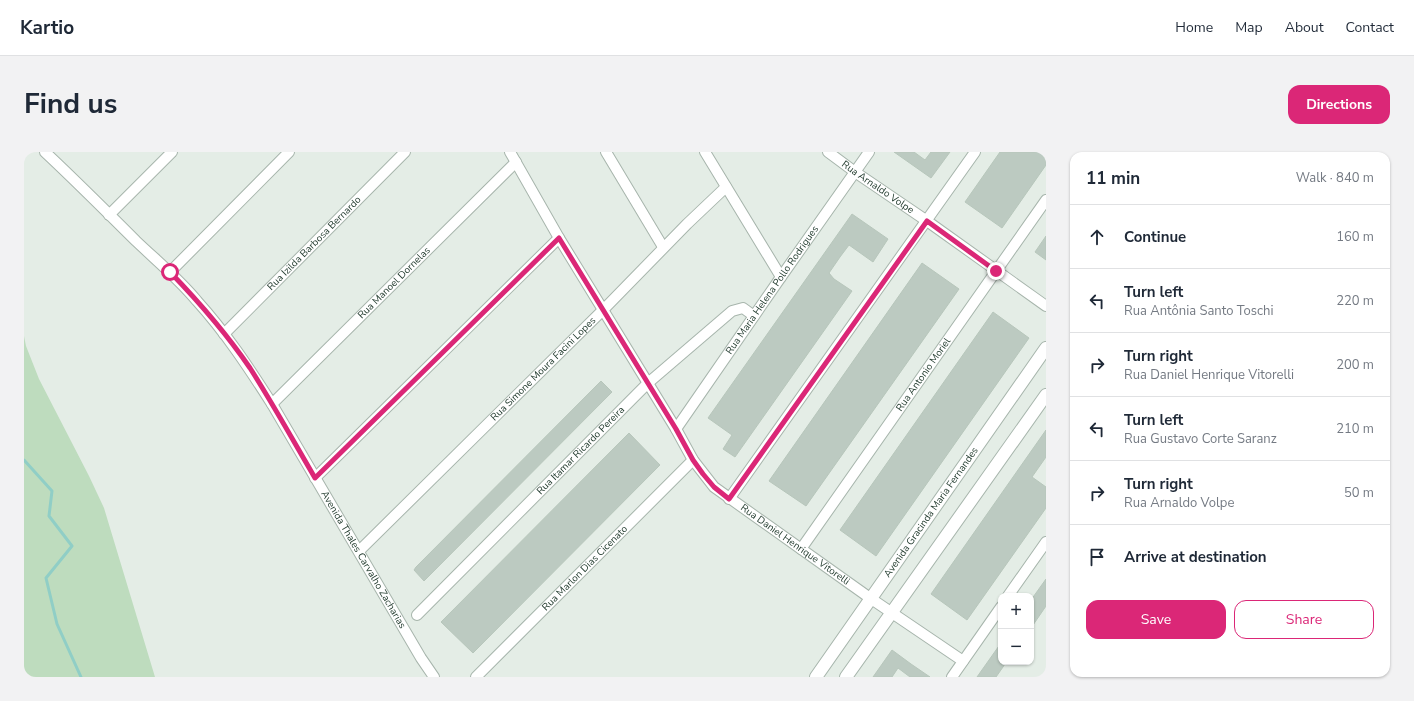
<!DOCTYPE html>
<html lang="en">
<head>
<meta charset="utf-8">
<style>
	:root { --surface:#fff; --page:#f2f2f3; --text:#1f2937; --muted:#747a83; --line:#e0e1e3; --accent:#db2777 }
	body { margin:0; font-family:"Nunito Sans",sans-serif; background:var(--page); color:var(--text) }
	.controls { position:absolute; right:12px; bottom:12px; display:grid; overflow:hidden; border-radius:8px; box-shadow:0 1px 3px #0004 }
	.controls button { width:36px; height:36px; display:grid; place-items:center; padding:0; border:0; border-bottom:1px solid var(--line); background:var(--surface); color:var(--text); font:20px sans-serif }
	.stop { position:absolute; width:12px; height:12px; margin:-9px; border:3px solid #db2777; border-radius:50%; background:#fff }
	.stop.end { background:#db2777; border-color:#fff; box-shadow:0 1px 4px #0008 }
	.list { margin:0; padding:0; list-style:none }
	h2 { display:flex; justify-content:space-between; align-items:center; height:52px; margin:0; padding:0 16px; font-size:17px }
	h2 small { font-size:13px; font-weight:400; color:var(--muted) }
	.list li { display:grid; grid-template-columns:26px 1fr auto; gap:12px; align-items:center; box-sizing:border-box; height:64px; padding:0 16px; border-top:1px solid var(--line) }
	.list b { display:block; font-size:15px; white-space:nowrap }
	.list p { margin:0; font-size:13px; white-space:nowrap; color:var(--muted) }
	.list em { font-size:13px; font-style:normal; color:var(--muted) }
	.actions { display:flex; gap:8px; padding:12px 16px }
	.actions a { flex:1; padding:9px 0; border:1px solid var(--accent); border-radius:12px; text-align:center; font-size:14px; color:var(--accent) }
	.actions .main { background:var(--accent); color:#fff }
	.icon { flex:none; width:22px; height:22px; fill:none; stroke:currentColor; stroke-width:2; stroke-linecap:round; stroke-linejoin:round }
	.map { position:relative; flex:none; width:1022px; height:525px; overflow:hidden; border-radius:12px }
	header { display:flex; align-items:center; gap:24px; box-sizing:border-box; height:56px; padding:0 20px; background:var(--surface); border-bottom:1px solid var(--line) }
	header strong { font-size:19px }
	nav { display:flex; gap:22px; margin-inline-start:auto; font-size:14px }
	.intro { display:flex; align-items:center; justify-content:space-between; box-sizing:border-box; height:96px; padding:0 24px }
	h1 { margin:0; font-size:28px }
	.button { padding:10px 18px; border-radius:12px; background:var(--accent); color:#fff; font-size:14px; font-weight:700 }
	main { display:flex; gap:24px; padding:0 24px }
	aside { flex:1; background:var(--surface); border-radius:12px; box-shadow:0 1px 3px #0004 }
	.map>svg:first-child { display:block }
</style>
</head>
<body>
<header>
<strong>Kartio</strong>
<nav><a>Home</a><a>Map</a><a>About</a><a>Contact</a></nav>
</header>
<div class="intro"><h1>Find us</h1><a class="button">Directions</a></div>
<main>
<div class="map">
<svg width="1022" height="525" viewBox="0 0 1022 525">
	<rect width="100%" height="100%" fill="#e4ede6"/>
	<polygon fill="#bedcbe" points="0,184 2,194 15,227 65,324 80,356 131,525 0,525"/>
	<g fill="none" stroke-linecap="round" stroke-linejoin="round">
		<polyline stroke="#90cec6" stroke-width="3" points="0,308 28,339 25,364 48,394 22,426 33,472 57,525"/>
	</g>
	<g fill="#bccac1" stroke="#b7c6bb">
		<polygon points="870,0 890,0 901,8 907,0 926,0 907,26"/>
		<polygon points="976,0 1022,0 1022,13 978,76 941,50"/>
		<polygon points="828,62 864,87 849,110 825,93 816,105 805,121 810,127 828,139 711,305 699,297 708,283 684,266"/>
		<polygon points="1022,84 1022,108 1011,100"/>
		<polygon points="898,111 935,137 782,354 745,329"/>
		<polygon points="969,160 1005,186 852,404 816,378"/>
		<polygon points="577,229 588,240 400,429 390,418 392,415"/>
		<polygon points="1022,278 1022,305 1008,325 1022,335 1022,356 943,468 907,442"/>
		<polygon points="605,281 636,313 449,501 417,470"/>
		<polygon points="1022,427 1022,454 1007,476 1007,448"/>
		<polygon points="977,491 977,510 982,510 979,515 972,525 953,525"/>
		<polygon points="868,498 887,512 906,525 886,525 874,516 868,525 849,525"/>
	</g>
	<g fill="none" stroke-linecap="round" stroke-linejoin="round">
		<defs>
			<g id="minor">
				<path id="s1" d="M 21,0 C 52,29 82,59 112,89 C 133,109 155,127 173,149 C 202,181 225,216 248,252 L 397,506 L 410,525"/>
				<path id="s2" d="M 486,0 L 535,86 L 652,277 L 669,308 L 690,335 L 846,446 L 939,509"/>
				<polyline points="582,0 639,95"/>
				<polyline points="681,0 757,125"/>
				<path id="s3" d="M 804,0 L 831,20 L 903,69 L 1022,154"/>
				<polyline points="85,63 148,0"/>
				<polyline points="146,120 265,0"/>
				<path id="s4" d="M 200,182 L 381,0"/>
				<path id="s5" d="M 248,252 L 492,10"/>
				<path id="s6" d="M 652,277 L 757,125 L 845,0"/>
				<polyline points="291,326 535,86"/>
				<polyline points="705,347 951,0"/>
				<path id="s7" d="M 777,397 L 1022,48"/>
				<path id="s8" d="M 335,399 L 580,157 L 663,72 L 702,35"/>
				<polyline points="984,444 1022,390"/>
				<path id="s9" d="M 393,463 L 624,231 L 708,159 L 719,156 L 730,164"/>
				<path id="s10" d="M 452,525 L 669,308"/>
				<polyline points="928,525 977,455"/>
			</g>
			<g id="tertiary">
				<path id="s11" d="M 792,525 L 1022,196"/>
				<polyline points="822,525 1022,243"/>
			</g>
		</defs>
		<use href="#minor" stroke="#a7b5ac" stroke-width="12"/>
		<use href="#tertiary" stroke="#a7b5ac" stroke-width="14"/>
		<use href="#minor" stroke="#fff" stroke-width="10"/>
		<use href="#tertiary" stroke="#fff" stroke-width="12"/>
	</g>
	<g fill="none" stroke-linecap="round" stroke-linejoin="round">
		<path stroke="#db2777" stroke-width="5" d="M 146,120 C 175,150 202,181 226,216 C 249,252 270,290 291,326 L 535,86 L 652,277 L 669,308 L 679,322 L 690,335 L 705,347 L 903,69 L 972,119"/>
	</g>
	<g text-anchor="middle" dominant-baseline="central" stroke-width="3.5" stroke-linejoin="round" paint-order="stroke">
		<g font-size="10" fill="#243d30" stroke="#f4f9f5">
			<text stroke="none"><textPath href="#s3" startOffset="61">Rua Arnaldo Volpe</textPath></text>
			<text stroke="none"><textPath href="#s4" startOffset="128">Rua Izilda Barbosa Bernardo</textPath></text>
			<text stroke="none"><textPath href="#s5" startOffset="172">Rua Manoel Dornelas</textPath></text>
			<text stroke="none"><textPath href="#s6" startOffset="169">Rua Maria Helena Pollo Rodrigues</textPath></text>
			<text stroke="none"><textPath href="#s8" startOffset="259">Rua Simone Moura Facini Lopes</textPath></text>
			<text stroke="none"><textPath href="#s7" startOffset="213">Rua Antonio Moriel</textPath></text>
			<text stroke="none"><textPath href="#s9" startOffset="232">Rua Itamar Ricardo Pereira</textPath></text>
			<text stroke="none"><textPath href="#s11" startOffset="201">Avenida Gracinda Maria Fernandes</textPath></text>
			<text stroke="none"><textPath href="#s2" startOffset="492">Rua Daniel Henrique Vitorelli</textPath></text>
			<text stroke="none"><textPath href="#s1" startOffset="521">Avenida Thales Carvalho Zacharias</textPath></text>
			<text stroke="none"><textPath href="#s10" startOffset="154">Rua Marlon Dias Cicenato</textPath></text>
		</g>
	</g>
</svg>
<div class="controls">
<button>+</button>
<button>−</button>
</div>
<div class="stop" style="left:146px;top:120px"></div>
<div class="stop end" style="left:972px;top:119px"></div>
</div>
<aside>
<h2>11 min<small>Walk · 840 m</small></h2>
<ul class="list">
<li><svg class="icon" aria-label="ahead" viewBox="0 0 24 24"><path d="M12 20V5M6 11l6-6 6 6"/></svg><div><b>Continue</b></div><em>160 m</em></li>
<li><svg class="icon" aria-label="left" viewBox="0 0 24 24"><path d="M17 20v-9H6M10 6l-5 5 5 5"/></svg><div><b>Turn left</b><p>Rua Antônia Santo Toschi</p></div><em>220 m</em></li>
<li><svg class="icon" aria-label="right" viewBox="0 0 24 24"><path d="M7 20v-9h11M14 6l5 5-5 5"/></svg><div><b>Turn right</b><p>Rua Daniel Henrique Vitorelli</p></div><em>200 m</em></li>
<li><svg class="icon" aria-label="left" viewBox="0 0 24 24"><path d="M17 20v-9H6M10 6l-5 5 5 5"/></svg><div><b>Turn left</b><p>Rua Gustavo Corte Saranz</p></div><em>210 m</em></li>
<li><svg class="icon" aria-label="right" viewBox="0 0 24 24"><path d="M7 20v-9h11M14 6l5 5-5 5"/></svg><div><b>Turn right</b><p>Rua Arnaldo Volpe</p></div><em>50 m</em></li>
<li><svg class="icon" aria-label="arrive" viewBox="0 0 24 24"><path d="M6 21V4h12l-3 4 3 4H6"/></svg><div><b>Arrive at destination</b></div></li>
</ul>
<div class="actions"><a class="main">Save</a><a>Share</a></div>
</aside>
</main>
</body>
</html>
